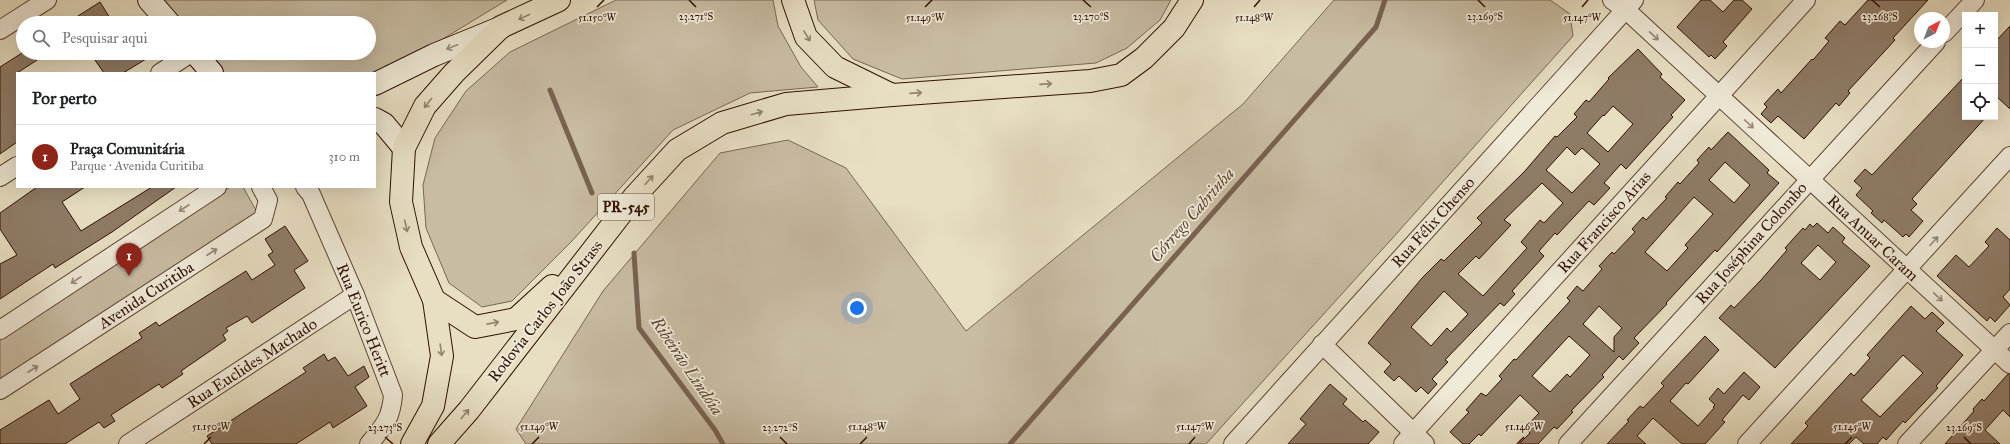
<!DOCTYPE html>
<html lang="pt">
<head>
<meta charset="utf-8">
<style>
	:root { --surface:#fff; --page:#f2f2f2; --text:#202124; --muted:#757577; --line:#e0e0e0; --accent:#8f2418 }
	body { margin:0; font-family:"IM FELL Great Primer",serif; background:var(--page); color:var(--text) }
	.controls { position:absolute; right:12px; top:12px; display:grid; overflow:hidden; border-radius:0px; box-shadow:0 4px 16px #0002 }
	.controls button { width:36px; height:36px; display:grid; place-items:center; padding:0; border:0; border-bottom:1px solid var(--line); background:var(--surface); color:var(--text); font:20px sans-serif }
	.compass { position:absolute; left:1914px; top:12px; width:36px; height:36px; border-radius:50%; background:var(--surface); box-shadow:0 4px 16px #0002; rotate:42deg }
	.you { position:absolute; left:857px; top:308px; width:14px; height:14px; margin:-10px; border:3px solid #fff; border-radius:50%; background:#1a73e8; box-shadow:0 0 0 6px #1a73e833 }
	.badge { display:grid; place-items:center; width:26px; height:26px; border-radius:50%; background:var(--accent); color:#fff; font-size:13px; font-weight:700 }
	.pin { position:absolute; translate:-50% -33px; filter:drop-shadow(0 1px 2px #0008) }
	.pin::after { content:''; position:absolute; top:21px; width:14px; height:12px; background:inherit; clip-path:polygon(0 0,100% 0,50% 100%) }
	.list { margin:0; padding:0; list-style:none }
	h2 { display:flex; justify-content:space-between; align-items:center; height:52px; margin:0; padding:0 16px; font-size:17px }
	h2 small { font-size:13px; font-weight:400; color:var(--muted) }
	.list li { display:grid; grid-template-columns:26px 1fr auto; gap:12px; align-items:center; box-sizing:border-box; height:64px; padding:0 16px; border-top:1px solid var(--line) }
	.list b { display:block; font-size:15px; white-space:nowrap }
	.list p { margin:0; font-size:13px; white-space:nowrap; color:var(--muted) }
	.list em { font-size:13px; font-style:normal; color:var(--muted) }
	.icon { flex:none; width:22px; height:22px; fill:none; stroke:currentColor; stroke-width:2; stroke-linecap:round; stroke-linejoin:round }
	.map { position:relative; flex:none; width:2010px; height:444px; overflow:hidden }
	.search { position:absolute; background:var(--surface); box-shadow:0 4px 16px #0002; left:16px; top:16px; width:360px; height:44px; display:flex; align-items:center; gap:10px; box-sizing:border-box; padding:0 14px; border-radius:22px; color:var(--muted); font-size:15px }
	.panel { position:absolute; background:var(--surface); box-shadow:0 4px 16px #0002; left:16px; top:72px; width:360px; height:116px; border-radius:0px }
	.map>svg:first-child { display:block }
</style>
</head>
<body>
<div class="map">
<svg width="2010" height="444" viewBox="0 0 2010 444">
	<rect width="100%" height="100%" fill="#e8dfc3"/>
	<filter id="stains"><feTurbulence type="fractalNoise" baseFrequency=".005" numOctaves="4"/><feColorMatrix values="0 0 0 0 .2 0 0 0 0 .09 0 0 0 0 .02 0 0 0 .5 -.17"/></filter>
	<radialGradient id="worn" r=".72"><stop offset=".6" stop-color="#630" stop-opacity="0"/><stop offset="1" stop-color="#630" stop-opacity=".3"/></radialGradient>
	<g fill="#c8bca3" stroke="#7b6654">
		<polygon points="159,0 507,0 428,48 375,73 221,73 204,53 369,53 369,23 179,23"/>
		<polygon points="616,0 773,0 778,26 801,67 818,87 750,93 673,130 571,242 512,301 482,307 449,283 426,228 423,185 435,138 466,91 510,52"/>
		<polygon points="814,0 1171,0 1160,20 1127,48 1096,63 902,79 853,59 818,20"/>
		<polygon points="1334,0 1550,0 1570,14 1573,36 1398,232 1206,444 526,444 516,429 603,291 720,153 788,140 846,168 966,331 1243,104"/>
		<polygon points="230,187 243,187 258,214 0,382 0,338"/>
	</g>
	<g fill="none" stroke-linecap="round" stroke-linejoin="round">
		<g stroke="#786250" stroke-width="5">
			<polyline points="550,90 592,193"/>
			<polyline points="634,253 639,328 715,430 723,444"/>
			<polyline points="1010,444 1376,27 1385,0"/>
		</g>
	</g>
	<g fill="#8f7c67" stroke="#2e1004" fill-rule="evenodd">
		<polygon points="1701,0 1710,0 1723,12 1734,0 1742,0 1752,9 1723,42 1727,46 1715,59 1711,55 1709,57 1677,27"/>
		<polygon points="1868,0 1928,0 1893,38 1895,40 1848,91 1850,93 1839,106 1836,103 1804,139 1778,116 1771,123 1761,114 1767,107 1764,104 1778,89 1781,93 1812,59 1813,60 1829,41 1825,38 1840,21 1845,25"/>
		<polygon points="100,2 113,23 67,23"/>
		<polygon points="2010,26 2010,109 1995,95 1995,42"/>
		<path d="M 1638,49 L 1662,74 L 1660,77 L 1685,100 L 1671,115 L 1673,117 L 1626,169 L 1621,164 L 1604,183 L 1610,188 L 1594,205 L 1589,201 L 1557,235 L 1555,233 L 1539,251 L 1544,256 L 1512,291 L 1515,294 L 1504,306 L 1500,303 L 1445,360 L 1448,362 L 1432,379 L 1437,384 L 1428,394 L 1421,387 L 1416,392 L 1399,376 L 1394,381 L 1384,372 L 1391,364 L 1368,343 L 1422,278 L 1441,259 L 1444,261 L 1482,223 L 1477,218 L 1524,172 L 1555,136 L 1557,137 L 1577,117 L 1574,114 L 1586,100 L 1589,102 L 1609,79 L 1608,78 ZM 1613,106 L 1633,124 L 1608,152 L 1587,133 L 1603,115 L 1604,116 ZM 1567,147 L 1575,155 L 1582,148 L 1600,164 L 1572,193 L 1546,170 ZM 1542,183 L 1563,203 L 1544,223 L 1540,220 L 1521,242 L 1527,248 L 1483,296 L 1458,274 L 1476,256 L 1479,259 L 1511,225 L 1504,220 ZM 1444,291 L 1468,314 L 1451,332 L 1447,328 L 1431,346 L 1411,327 Z"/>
		<polygon points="22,53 48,53 17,73 17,142 0,154 0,67"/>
		<polygon points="90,53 156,53 123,73 104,73"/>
		<polygon points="1965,76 1965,117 1986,117 1912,199 1917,204 1911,210 1923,221 1909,237 1906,234 1903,237 1884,220 1882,223 1871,213 1873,211 1856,195 1862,188 1854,181 1865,169 1872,175"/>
		<path d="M 1728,132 L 1769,170 L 1767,173 L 1779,183 L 1717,252 L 1715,250 L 1666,303 L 1667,304 L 1634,338 L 1639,343 L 1623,360 L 1619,356 L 1602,375 L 1604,377 L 1571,411 L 1573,412 L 1557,429 L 1554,427 L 1538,444 L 1519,444 L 1530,433 L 1525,428 L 1539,413 L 1520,395 L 1481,436 L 1479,434 L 1469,444 L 1463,444 L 1450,432 L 1469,412 L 1466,410 L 1481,393 L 1486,396 L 1502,379 L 1499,376 L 1514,359 L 1516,360 L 1570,301 L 1567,298 L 1577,286 L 1583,291 L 1602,269 L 1599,266 L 1612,252 L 1614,254 L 1635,232 L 1632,229 L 1643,217 L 1646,220 L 1667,198 L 1665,197 L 1678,182 L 1680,184 L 1699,163 L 1697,160 L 1709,147 L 1711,150 ZM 1725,162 L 1750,185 L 1734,203 L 1709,180 ZM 1694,197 L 1713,214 L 1685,245 L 1688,248 L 1667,271 L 1645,252 ZM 1599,306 L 1622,328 L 1614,337 L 1614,352 L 1583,324 ZM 1569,336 L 1590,355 L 1570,377 L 1567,374 L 1550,392 L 1532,376 Z"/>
		<polygon points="37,187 85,187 62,202 81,231 152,187 176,187 112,232 55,268 53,264 0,299 0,264 17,255 0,229 0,213"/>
		<path d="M 1817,223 L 1828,233 L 1833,227 L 1845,238 L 1842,242 L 1870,266 L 1775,368 L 1719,318 L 1731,305 L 1734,308 L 1761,280 L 1787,250 L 1785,248 L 1803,228 L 1805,230 L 1810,224 L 1813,227 ZM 1818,245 L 1836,262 L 1820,280 L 1801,263 Z"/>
		<polygon points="285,226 308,261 294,270 305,288 252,323 247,316 226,328 228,331 223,335 226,340 181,371 183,374 162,388 159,384 111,415 115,421 104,428 99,422 65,444 0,444 0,430 49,400 58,414 80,399 70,384 142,338 139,333 156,322 159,326 246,271 252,280 275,265 268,255 273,252 265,239"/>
		<polygon points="1997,228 2010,240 2010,289 2003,297 2010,305 1995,322 1990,317 1987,321 1937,276 1956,255 1969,267 1989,246 1985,242"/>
		<path d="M 1911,306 L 1925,319 L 1932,312 L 1944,323 L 1936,331 L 1963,355 L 1936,386 L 1938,388 L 1905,423 L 1903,421 L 1886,440 L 1883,437 L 1877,444 L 1864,444 L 1856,437 L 1849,444 L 1791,444 L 1808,426 L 1805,423 L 1851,373 L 1854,376 L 1870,358 L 1867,355 ZM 1903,355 L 1923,373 L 1880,417 L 1861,400 Z"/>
		<polygon points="1705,336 1719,350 1688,384 1686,383 1670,401 1698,426 1714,408 1713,407 1715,405 1709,399 1718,388 1724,394 1744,372 1760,387 1749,400 1743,395 1722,420 1725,422 1705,444 1682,444 1653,418 1637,436 1646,444 1607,444 1629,421 1627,420 1640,406 1643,408 1664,386 1661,383"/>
		<polygon points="324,354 328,361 335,357 348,376 364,366 369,377 355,387 367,406 333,428 330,422 296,444 212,444 207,436 306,372 303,368"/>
		<polygon points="2008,374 2010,374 2010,417 2003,410 1985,430 2000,444 1945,444 1974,411 1973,409 1982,399 1984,401"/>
		<polygon points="1330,384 1347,399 1343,404 1363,422 1365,420 1379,432 1368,444 1288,444 1306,424 1300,419"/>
	</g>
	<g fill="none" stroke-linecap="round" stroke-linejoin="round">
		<defs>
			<g id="street">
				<polyline points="1612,0 1625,9 2010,364"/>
				<polyline points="0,30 47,0"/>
				<polyline points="1944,33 1975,0"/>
				<polyline points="160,73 191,53"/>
				<polyline points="0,177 17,166"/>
				<path d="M 305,187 L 311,194 L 355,295 L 393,395 C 391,419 384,426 369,444"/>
				<polyline points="0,330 217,187"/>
				<polyline points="1322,344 1425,444"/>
				<polyline points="0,390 263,219 268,200 261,187"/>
				<polyline points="128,444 355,295"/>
				<polyline points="1233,444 1634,0"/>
				<polyline points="1403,444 1806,0"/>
				<polyline points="1568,444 1936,42"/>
				<polyline points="1747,444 2010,156"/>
				<polyline points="1907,444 2010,333"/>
			</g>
			<g id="secondary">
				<polyline points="149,0 169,23"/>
				<polyline points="195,53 212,73"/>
				<polyline points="375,84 434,55 500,28"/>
				<polyline points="375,119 384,124 404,148"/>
			</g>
			<g id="highway">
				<polyline points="793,0 806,37 835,67 892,95 1090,81 1121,75 1144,58 1174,28 1192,0"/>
				<polyline points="434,300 475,327 516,319 552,286"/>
				<polyline points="412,444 433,406 442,356 434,300 411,247 401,202 404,148 425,106 454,73 501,27 559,0"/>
				<polyline points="439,444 469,410 634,197 677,150 722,123 786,104 892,95"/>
			</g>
		</defs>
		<use href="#street" stroke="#5c4434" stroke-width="20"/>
		<use href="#secondary" stroke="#2e1004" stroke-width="24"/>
		<use href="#highway" stroke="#2e1004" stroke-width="24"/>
		<use href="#street" stroke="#f0ead8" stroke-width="18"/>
		<use href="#secondary" stroke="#f0ead8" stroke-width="22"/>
		<use href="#highway" stroke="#e8dfc3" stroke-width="22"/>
	</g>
	<defs><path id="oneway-shaft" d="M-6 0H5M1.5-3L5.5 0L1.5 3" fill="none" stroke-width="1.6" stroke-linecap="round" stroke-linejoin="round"/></defs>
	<g stroke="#94826d">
		<use href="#oneway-shaft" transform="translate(524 17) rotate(155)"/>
		<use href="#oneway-shaft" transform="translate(807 36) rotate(58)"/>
		<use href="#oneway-shaft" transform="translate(1046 84) rotate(-4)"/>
		<use href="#oneway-shaft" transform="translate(916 93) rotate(-4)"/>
		<use href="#oneway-shaft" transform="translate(428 103) rotate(128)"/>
		<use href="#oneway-shaft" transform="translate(757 113) rotate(-16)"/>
		<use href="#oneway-shaft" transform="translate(649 180) rotate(-48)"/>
		<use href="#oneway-shaft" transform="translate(406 226) rotate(77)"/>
		<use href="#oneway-shaft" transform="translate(493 323) rotate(-11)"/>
		<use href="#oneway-shaft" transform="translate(441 350) rotate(82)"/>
		<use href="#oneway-shaft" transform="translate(465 414) rotate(-50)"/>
	</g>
	<g stroke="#998879">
		<use href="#oneway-shaft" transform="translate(1654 36) rotate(43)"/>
		<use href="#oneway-shaft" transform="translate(452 47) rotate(158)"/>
		<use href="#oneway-shaft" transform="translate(1749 124) rotate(43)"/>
		<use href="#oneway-shaft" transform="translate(184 208) rotate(147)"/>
		<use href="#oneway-shaft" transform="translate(1934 241) rotate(-48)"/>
		<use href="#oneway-shaft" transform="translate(212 252) rotate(-33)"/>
		<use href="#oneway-shaft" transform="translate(76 280) rotate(147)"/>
		<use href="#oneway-shaft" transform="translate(1938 297) rotate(43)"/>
		<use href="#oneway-shaft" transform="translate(33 369) rotate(-33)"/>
	</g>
	<path fill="none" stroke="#2e1004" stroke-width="1.5" d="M 689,0 L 696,7M 1083,0 L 1091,7M 1478,0 L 1485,7M 1872,0 L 1880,7M 597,7 L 604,0M 925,7 L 932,0M 1254,7 L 1260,0M 1582,7 L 1588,0M 385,437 L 393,444M 780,437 L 787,444M 1964,437 L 1971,444M 204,444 L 211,437M 532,444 L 539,437M 860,444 L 867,437M 1189,444 L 1195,437M 1517,444 L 1524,437M 1845,444 L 1852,437"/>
	<g text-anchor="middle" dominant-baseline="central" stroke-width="3.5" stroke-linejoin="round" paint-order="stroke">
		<rect fill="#f0ead8" stroke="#685144" stroke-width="1" x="598" y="194" width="56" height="26" rx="3"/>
		<g font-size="15" font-weight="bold" fill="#2e1004">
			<text x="626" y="207">PR-545</text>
		</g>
		<g font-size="16" fill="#2e1004" stroke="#f0ead8">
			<text transform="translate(1433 222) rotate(-48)">Rua Félix Chenso</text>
			<text transform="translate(1604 222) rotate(-48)">Rua Francisco Arias</text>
			<text transform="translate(1873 238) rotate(43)">Rua Anuar Caram</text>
			<text transform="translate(1751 243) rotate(-48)">Rua Joséphina Colombo</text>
			<text transform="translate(146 295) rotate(-33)">Avenida Curitiba</text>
			<text transform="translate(545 311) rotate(-52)">Rodovia Carlos João Strass</text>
			<text transform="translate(364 320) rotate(68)">Rua Eurico Heritt</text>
			<text transform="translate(252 363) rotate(-33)">Rua Euclides Machado</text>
		</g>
		<g font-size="17" font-style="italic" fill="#5f4736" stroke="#f0ead8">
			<text transform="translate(1192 215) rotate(-49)">Córrego Cabrinha</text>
			<text transform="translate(687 366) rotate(56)">Ribeirão Lindóia</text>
		</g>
	</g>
	<g font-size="10" text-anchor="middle" fill="#2e1004" stroke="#f0ead8" stroke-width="3.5" stroke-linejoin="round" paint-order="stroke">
		<text x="696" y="20">23.271°S</text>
		<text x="1880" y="20">23.268°S</text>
		<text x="1091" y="20">23.270°S</text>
		<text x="1485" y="20">23.269°S</text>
		<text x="597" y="21">51.150°W</text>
		<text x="925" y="21">51.149°W</text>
		<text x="1254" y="21">51.148°W</text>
		<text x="1582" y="21">51.147°W</text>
		<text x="211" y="430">51.150°W</text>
		<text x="539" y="430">51.149°W</text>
		<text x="867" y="430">51.148°W</text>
		<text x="1195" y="430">51.147°W</text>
		<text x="1524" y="430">51.146°W</text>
		<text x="1852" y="430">51.145°W</text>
		<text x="385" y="431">23.273°S</text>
		<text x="780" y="431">23.272°S</text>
		<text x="1964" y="431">23.269°S</text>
	</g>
	<rect width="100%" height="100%" filter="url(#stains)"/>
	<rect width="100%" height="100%" fill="url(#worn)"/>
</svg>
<div class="controls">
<button>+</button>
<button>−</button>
<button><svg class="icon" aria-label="locate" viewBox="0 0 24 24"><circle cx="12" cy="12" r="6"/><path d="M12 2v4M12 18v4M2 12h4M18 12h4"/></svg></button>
</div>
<svg class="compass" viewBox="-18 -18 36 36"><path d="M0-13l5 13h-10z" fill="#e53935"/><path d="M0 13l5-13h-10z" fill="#757577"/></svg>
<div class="you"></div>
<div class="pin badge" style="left:129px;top:276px">1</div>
<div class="search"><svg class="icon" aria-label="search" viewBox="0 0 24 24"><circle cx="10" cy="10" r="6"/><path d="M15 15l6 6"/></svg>Pesquisar aqui</div>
<section class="panel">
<h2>Por perto<small></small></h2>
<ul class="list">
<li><span class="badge">1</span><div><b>Praça Comunitária</b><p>Parque · Avenida Curitiba</p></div><em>310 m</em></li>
</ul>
</section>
</div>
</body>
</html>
